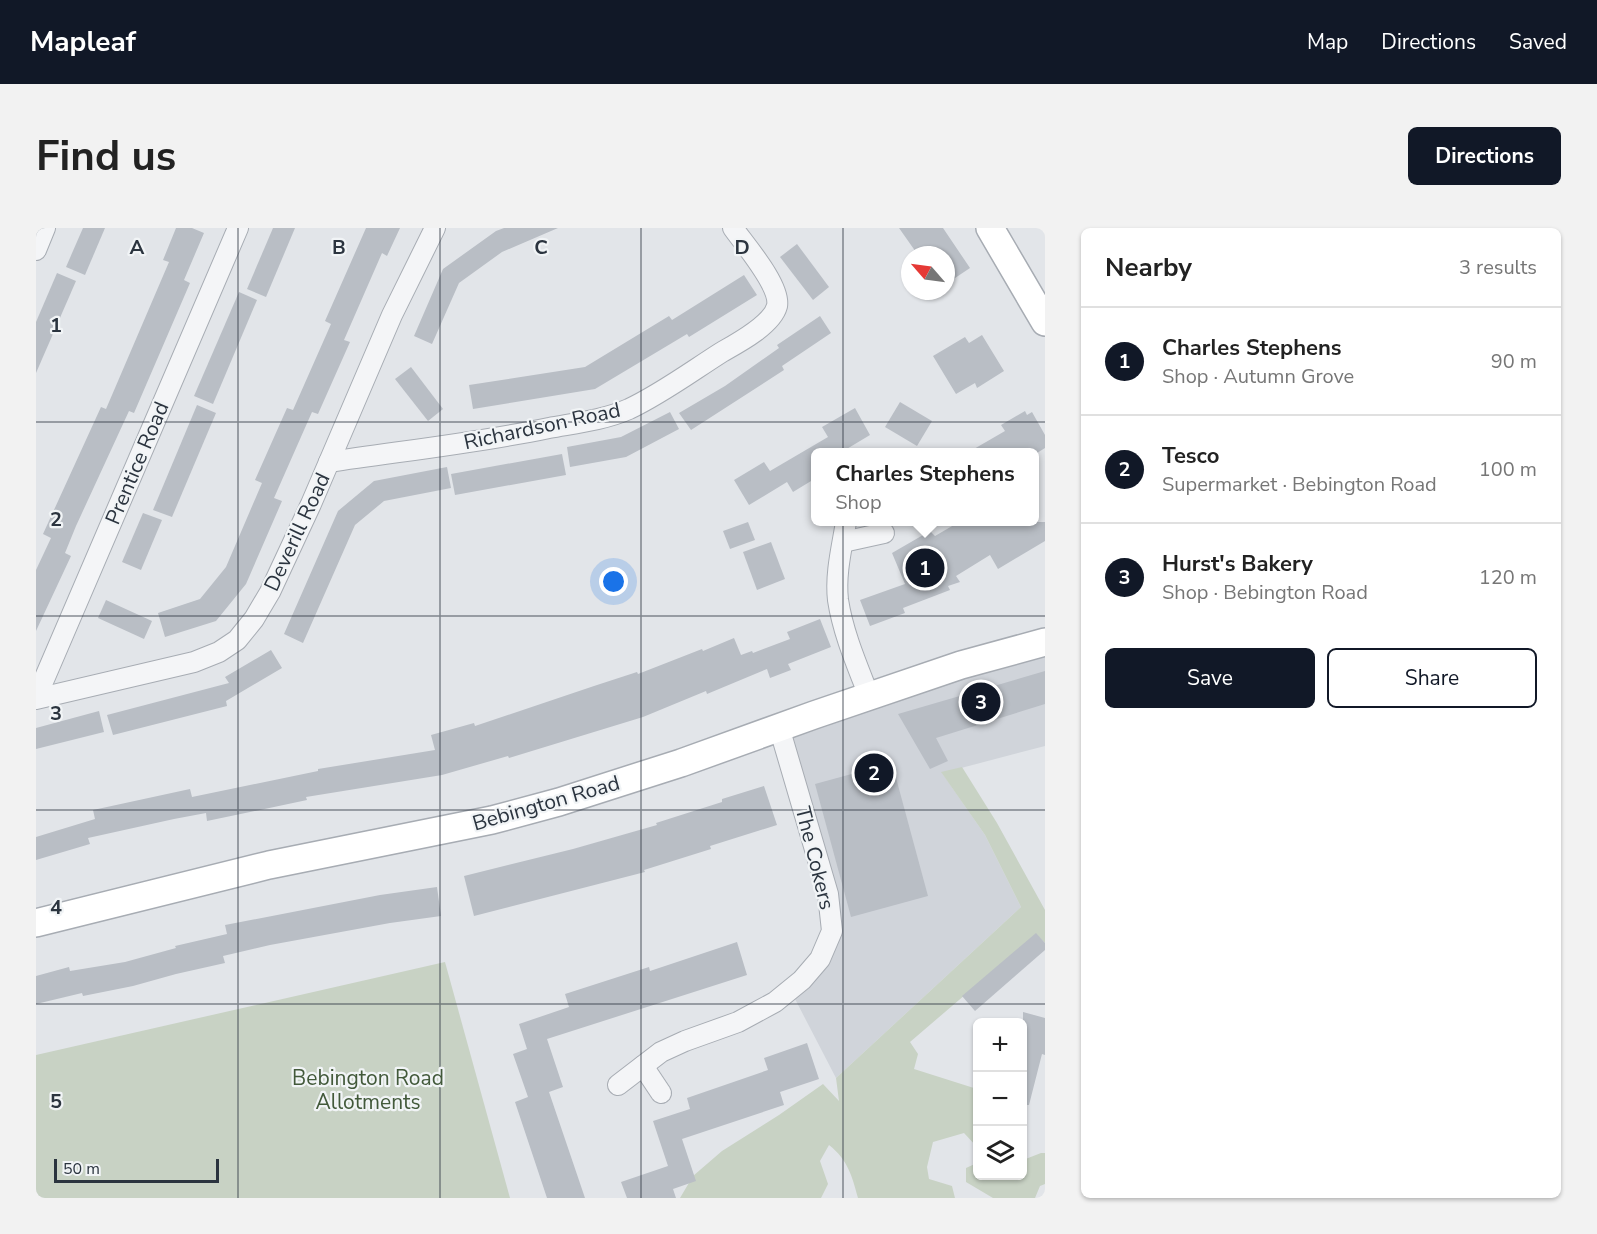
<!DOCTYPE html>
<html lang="en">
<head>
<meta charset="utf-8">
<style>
	:root { --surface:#fff; --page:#f2f2f2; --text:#222; --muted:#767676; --line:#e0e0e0; --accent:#111827 }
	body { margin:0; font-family:"Nunito Sans",sans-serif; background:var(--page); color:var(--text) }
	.controls { position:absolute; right:18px; bottom:18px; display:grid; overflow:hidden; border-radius:9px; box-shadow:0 2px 4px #0004 }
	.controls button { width:54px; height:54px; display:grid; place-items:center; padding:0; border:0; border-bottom:2px solid var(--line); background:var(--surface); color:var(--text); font:30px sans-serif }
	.compass { position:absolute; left:865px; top:18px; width:54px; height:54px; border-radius:50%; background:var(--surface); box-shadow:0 2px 4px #0004; rotate:298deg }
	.scale { position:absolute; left:18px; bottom:15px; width:165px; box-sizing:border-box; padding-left:6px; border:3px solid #2b343f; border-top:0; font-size:16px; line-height:21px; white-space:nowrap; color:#2b343f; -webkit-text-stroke:4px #f1f4f6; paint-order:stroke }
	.you { position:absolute; left:578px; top:354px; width:21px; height:21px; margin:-15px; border:4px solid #fff; border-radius:50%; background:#1a73e8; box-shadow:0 0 0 9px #1a73e833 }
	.badge { display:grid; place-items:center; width:39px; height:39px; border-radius:50%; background:var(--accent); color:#fff; font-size:20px; font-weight:700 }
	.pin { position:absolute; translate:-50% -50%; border:3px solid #fff; box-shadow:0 2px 6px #0006 }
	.popup { position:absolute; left:775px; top:220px; width:228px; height:78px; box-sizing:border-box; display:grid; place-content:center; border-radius:9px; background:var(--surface); filter:drop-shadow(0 2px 4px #0005); font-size:20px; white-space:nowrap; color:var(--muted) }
	.popup b { font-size:22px; color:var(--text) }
	.popup::after { content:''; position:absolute; left:50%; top:100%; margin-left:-12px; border:12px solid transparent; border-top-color:var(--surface) }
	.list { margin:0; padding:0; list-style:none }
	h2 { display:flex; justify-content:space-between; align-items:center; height:78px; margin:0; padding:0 24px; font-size:26px }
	h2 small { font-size:20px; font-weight:400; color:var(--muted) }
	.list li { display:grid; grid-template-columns:39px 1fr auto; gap:18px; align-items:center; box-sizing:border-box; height:108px; padding:0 24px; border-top:2px solid var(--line) }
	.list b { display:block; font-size:22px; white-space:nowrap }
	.list p { margin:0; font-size:20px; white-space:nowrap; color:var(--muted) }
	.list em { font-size:20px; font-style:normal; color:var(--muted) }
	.actions { display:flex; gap:12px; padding:18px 24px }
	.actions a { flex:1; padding:14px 0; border:2px solid var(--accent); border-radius:9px; text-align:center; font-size:21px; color:var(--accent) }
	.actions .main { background:var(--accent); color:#fff }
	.icon { flex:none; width:33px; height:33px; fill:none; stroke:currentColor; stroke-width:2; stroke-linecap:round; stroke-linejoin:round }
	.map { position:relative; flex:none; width:1009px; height:970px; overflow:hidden; border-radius:9px }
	header { display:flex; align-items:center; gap:36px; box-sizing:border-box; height:84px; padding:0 30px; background:var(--accent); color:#fff }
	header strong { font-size:28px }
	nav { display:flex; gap:33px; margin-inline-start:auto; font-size:21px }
	.intro { display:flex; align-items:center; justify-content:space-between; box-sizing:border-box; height:144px; padding:0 36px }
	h1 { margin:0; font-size:42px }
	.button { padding:15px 27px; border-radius:9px; background:var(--accent); color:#fff; font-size:21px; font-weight:700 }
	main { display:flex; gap:36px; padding:0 36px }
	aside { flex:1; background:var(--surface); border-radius:9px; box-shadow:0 2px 4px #0004 }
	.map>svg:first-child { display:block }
</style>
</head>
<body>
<header>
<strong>Mapleaf</strong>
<nav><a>Map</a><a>Directions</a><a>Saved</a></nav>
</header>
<div class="intro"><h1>Find us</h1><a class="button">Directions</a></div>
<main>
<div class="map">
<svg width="1009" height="970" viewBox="0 0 1009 970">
	<rect width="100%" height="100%" fill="#e2e5e9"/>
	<polygon fill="#d0d4da" points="1009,426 1009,518 906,545 949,607 985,679 800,850 758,769 802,704 751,503"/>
	<g fill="#c8d2c4">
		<path d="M 926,539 L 961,595 L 1009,682 L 1009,715 L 1000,706 L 874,814 L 882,826 L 878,841 L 941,861 L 941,919 L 928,905 L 897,914 L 891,939 L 893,951 L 916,958 L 919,970 L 822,970 C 816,948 812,932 793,917 L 784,933 L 792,956 L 785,970 L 644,970 L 657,948 L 686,923 L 743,887 L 787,856 L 803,873 L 800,850 L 985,679 L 949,607 L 905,544 Z"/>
		<polygon points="409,734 474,970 0,970 0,827"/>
		<polygon points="1005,925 1009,925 1009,956 1004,958 999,970 957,970 930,954 930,940 941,935 942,948 987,948 987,932"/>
	</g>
	<g fill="#b9bec5">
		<polygon points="47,0 69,0 49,47 30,39"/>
		<polygon points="140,0 156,0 168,5 148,52 154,55 98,185 93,183 40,298 29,325 35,328 0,403 0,342 15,310 7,306 65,179 70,181 133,34 127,32"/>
		<polygon points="237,0 259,0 230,69 211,61"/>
		<polygon points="330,0 364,0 351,28 346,25 308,112 314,114 282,186 276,184 238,270 246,273 210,356 180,393 129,409 122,385 164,371 190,339 226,255 219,252 251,180 257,182 295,96 289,93"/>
		<polygon points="468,0 522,0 466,24 423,55 396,116 378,108 407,41 460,3"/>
		<polygon points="863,0 907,0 934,40 910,56 910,27 882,27"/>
		<polygon points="761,16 793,59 777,72 744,29"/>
		<polygon points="21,45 40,53 0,145 0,94"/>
		<polygon points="708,47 721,67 653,109 651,106 559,161 437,181 433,157 549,139 633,88 636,92"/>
		<polygon points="203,64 221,72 177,176 158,168"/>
		<polygon points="784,88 795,105 746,138 748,142 655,202 643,185 689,158 743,120 741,117"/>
		<polygon points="946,107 968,143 941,160 939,155 920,166 897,128 929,109 933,115"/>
		<polygon points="375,139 407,181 392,193 359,151"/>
		<polygon points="864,174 896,193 881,218 849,199"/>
		<polygon points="161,177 180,185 136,289 117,282"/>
		<polygon points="819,180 834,207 804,225 780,225 780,250 757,264 751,254 713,277 698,252 728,234 734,243 792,209 786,199"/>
		<polygon points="989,183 991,187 996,184 1009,207 1009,220 1001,225 931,225 969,203 965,197"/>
		<polygon points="634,184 643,201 590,229 534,239 531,219 585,209"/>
		<polygon points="526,226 530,247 419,267 415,246"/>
		<polygon points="411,239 415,260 348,273 319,297 267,415 248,406 302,283 338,253"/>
		<polygon points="107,285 126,292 105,342 86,334"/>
		<polygon points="712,294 719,312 694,321 687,303"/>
		<polygon points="923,294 1009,294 1009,313 962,341 954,327 920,348 924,354 912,358 914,362 867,380 869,385 834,398 824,372 869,356 856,325 894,303 899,308"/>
		<polygon points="735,314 749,351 721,362 707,324"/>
		<polygon points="70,372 116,393 108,411 62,390"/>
		<polygon points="784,391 795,419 752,436 755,442 734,450 731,441 671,466 670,463 607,489 473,530 472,528 406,547 270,569 271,572 171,593 170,585 138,591 52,610 54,616 0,632 0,609 59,591 57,582 154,561 156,569 282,543 282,541 399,522 395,507 438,495 439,498 558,458 601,444 602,446 666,421 667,423 698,410 705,427 716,423 717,425 754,411 751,404"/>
		<polygon points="235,422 246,440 190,473 191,478 77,507 71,487 193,455 189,449"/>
		<polygon points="1009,443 1009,476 900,510 912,533 894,541 862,486"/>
		<polygon points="63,483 68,504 0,521 0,500"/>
		<polygon points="856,535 892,668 815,689 779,556"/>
		<polygon points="728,558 741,597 674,618 675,621 608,642 609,644 438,688 428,648 537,621 621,597 620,595 686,574 686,571"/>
		<polygon points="401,659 405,688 354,695 234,717 187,728 189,735 140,746 97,758 47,768 46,765 0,776 0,748 33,739 34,743 89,734 140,720 139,718 191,706 189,697 344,667"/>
		<polygon points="1000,705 1009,715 1009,722 939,783 926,768"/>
		<polygon points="701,714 711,747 511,811 527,859 513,864 549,970 511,970 479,874 492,869 477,826 491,821 483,796 533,779 529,766 613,739 614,743"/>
		<polygon points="987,784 1009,790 1009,827 1006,826 993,877 987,877"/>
		<polygon points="771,815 783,851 744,864 748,877 646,911 660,953 637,961 640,970 591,970 585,954 632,938 617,893 654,881 651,870 732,842 728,830"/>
	</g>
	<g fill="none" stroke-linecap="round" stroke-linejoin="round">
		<defs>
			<g id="street">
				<polyline points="0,22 9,0"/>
				<path d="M 293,234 C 366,223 441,215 513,200 C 540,195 568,192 593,181 C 625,166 656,143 686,124 C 702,115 736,97 741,78 C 745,58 709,17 697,0"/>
				<path d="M 810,294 C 806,319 799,346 802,372 C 807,405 821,437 833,468"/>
				<polyline points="807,314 848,305"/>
				<polyline points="0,470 202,0"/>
				<polyline points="0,471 158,434 183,424 201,412 218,391 234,364 275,276 356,87 399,0"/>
				<polyline points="607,838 625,865"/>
				<polyline points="582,857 625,824 649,813 702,794 739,774 766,752 784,731 796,703 792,666 743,499"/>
			</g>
			<g id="secondary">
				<polyline points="954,0 1009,94"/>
				<polyline points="0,695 233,637 456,592 523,574 645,535 778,487 925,437 1009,414"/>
			</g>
		</defs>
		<use href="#street" stroke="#a7acb3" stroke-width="22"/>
		<use href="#secondary" stroke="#a7acb3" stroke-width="30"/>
		<use href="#street" stroke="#f4f5f7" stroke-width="20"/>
		<use href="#secondary" stroke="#fff" stroke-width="27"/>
	</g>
	<path fill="none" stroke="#2b343f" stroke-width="1.5" stroke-opacity="0.55" d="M 202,0 L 202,970M 404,0 L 404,970M 605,0 L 605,970M 807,0 L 807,970M 0,194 L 1009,194M 0,388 L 1009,388M 0,582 L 1009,582M 0,776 L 1009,776"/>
	<g text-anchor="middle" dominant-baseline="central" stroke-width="4.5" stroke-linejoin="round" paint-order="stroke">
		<g font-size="21" fill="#2b343f" stroke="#f1f4f6">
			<text transform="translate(506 198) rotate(-12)">Richardson Road</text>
			<text transform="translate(101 235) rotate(-67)">Prentice Road</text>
			<text transform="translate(261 304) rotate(-65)">Deverill Road</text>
			<text transform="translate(510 575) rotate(-16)">Bebington Road</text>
			<text transform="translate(779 630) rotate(76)">The Cokers</text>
		</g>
		<g font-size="21" fill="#42593a" stroke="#f1f4f6">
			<text x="332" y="850">Bebington Road<tspan x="332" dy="24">Allotments</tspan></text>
		</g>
	</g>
	<g font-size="20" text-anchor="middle" font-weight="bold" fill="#2b343f" stroke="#f1f4f6" stroke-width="4.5" stroke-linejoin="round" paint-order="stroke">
		<text x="101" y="26">A</text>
		<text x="303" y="26">B</text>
		<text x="505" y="26">C</text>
		<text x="706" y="26">D</text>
		<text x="20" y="104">1</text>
		<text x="20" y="298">2</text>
		<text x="20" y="492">3</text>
		<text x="20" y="686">4</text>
		<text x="20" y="880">5</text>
	</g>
</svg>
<div class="controls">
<button>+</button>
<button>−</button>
<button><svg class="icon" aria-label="layers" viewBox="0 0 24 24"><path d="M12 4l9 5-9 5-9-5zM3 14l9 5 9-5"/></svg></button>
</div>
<svg class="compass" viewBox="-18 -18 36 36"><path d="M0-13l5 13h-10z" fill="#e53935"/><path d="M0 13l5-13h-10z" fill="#767676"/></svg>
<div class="scale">50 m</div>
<div class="you"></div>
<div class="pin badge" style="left:889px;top:340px">1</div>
<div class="popup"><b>Charles Stephens</b>Shop</div>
<div class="pin badge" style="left:838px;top:545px">2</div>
<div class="pin badge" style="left:945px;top:474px">3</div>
</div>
<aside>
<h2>Nearby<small>3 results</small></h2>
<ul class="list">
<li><span class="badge">1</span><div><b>Charles Stephens</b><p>Shop · Autumn Grove</p></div><em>90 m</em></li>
<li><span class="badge">2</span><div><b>Tesco</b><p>Supermarket · Bebington Road</p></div><em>100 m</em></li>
<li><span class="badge">3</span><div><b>Hurst's Bakery</b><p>Shop · Bebington Road</p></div><em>120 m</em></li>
</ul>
<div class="actions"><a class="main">Save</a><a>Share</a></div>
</aside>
</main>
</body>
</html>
